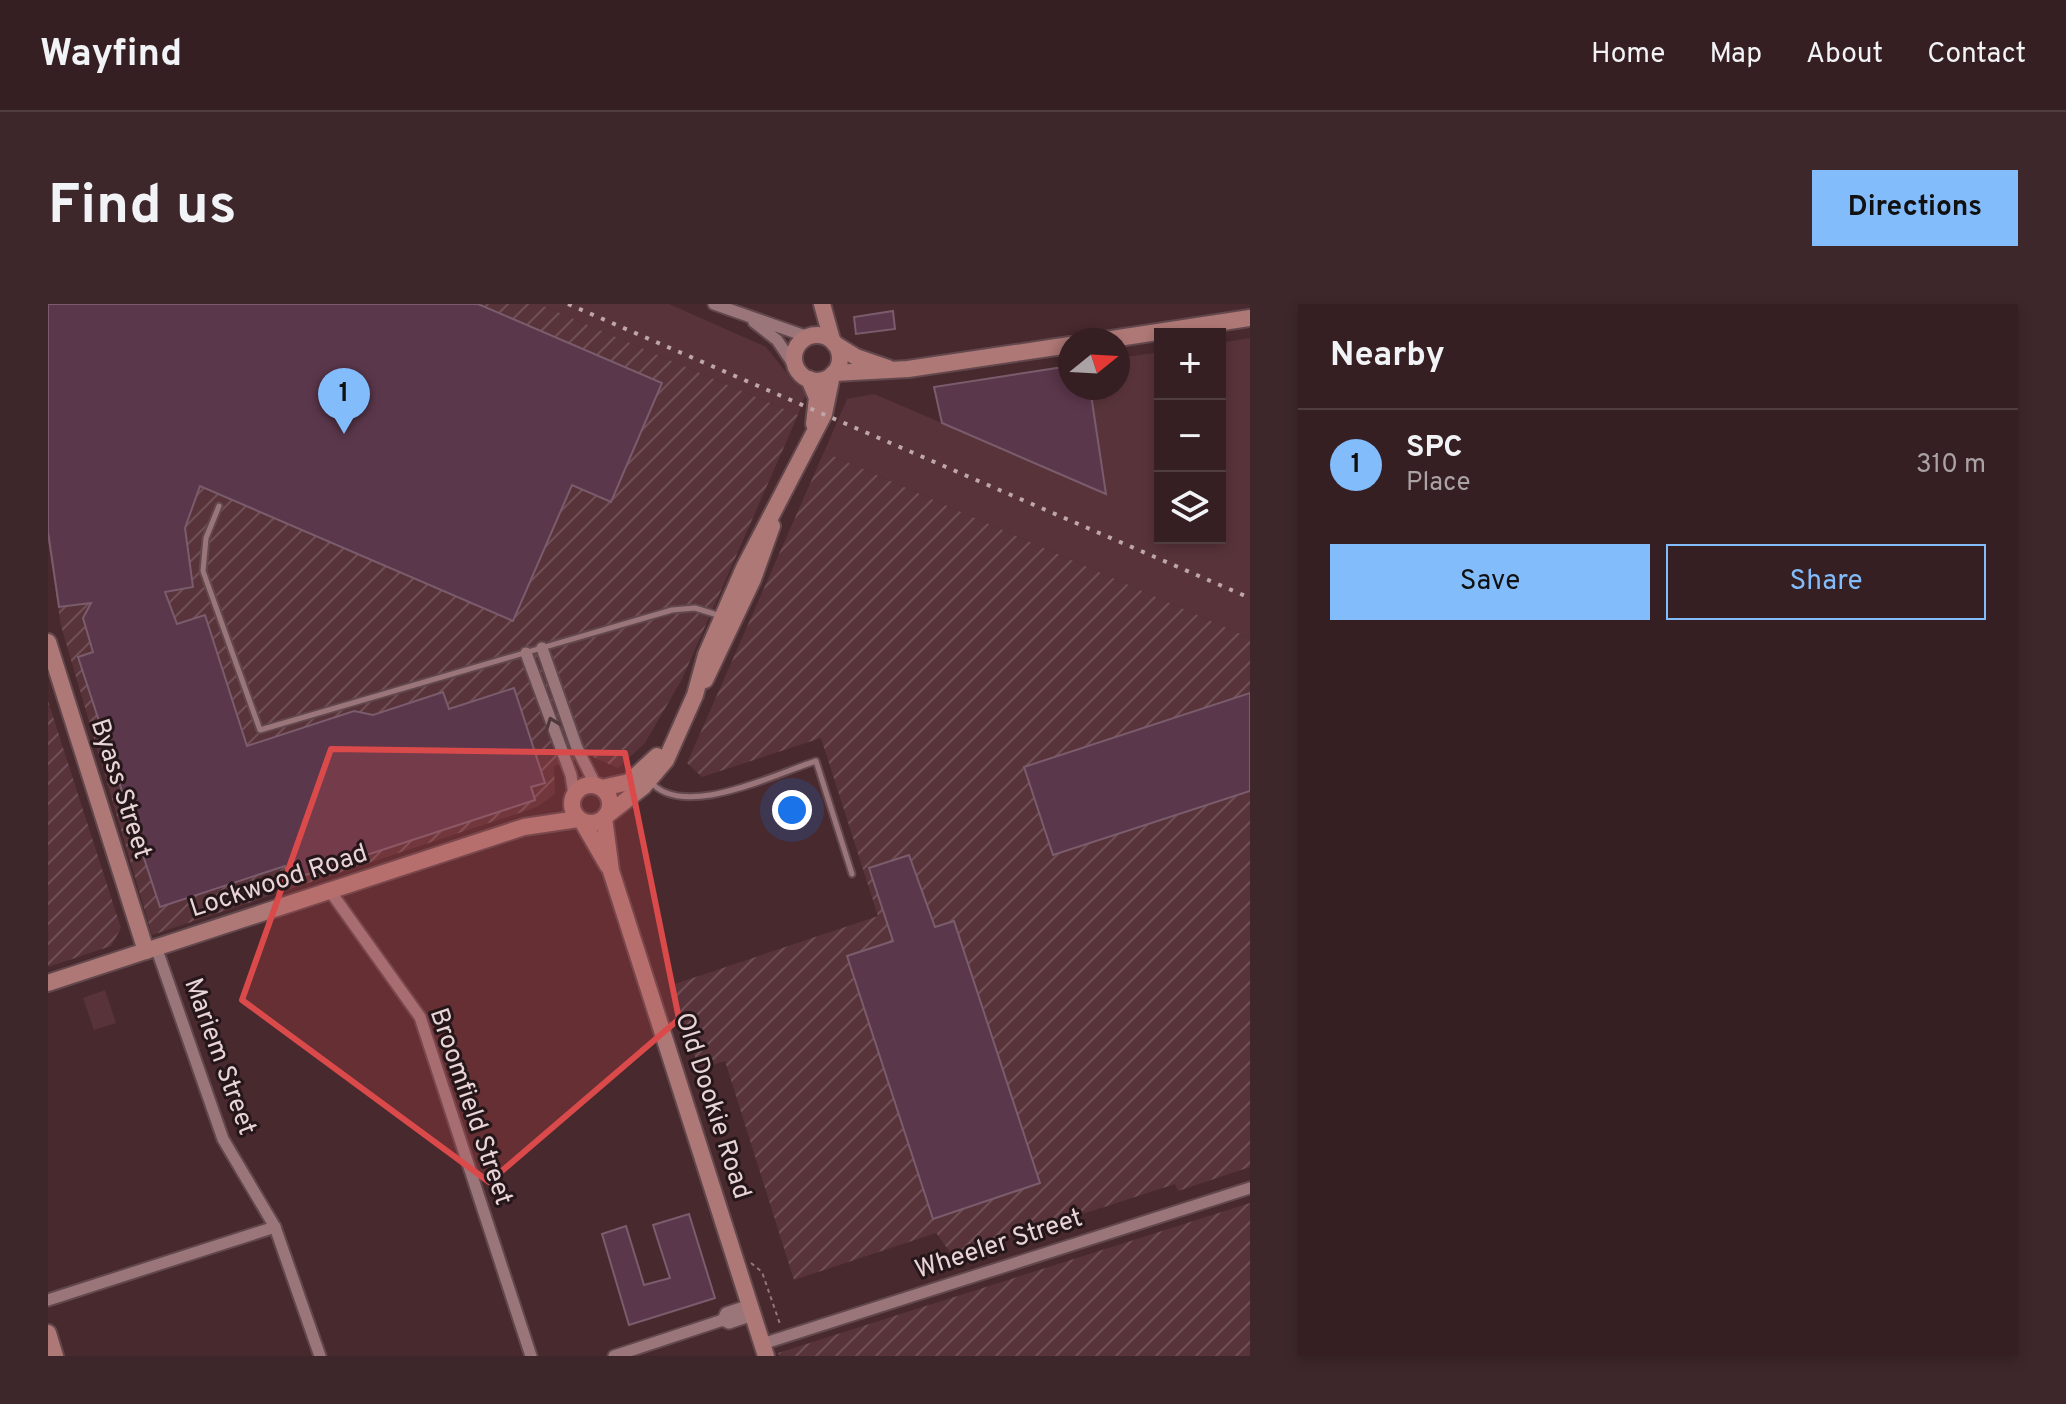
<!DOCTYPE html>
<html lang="en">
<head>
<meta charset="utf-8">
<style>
	:root { --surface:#361f22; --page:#3d272a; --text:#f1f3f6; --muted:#aaa2a5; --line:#503d40; --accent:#83bcfb }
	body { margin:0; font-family:Overpass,sans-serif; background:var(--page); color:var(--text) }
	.controls { position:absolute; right:24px; top:24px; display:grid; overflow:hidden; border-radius:0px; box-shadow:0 4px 12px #0003 }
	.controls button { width:72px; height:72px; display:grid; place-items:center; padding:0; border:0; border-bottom:2px solid var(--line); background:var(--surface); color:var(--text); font:40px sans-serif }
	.compass { position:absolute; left:1010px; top:24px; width:72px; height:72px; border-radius:50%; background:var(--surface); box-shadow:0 4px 12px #0003; rotate:72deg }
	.you { position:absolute; left:744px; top:506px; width:28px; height:28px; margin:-20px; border:6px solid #fff; border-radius:50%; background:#1a73e8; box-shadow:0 0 0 12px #1a73e833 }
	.badge { display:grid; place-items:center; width:52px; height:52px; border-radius:50%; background:var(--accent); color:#111; font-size:26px; font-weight:700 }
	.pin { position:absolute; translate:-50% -66px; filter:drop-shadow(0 2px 4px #0008) }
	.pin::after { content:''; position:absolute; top:42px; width:28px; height:24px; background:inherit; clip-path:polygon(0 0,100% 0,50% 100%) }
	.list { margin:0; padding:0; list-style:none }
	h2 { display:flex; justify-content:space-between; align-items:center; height:104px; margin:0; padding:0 32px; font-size:34px }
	h2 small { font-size:26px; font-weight:400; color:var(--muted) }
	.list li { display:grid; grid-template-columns:52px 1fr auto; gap:24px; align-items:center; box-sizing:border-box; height:112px; padding:0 32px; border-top:2px solid var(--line) }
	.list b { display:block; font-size:30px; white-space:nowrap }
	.list p { margin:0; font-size:26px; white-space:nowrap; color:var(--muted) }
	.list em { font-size:26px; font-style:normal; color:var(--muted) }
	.actions { display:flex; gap:16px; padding:24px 32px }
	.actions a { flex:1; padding:18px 0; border:2px solid var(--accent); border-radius:0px; text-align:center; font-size:28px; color:var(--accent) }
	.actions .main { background:var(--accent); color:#111 }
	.icon { flex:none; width:44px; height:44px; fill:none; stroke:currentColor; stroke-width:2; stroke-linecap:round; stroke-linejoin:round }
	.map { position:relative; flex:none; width:1202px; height:1052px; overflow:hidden; border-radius:0px }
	header { display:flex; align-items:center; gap:48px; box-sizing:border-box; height:112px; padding:0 40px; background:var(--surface); border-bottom:2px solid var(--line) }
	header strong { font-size:38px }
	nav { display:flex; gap:44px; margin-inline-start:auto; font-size:28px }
	.intro { display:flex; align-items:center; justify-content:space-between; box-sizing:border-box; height:192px; padding:0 48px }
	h1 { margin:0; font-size:56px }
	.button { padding:20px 36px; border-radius:0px; background:var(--accent); color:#111; font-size:28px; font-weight:700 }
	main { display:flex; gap:48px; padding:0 48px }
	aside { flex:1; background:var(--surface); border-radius:0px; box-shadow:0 4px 12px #0003 }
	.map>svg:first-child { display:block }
</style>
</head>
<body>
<header>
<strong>Wayfind</strong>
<nav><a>Home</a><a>Map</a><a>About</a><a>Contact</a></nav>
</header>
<div class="intro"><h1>Find us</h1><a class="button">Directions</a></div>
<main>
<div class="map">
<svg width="1202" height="1052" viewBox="0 0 1202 1052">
	<defs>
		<pattern id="industrial-furrows" width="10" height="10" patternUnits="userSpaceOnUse" patternTransform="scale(2)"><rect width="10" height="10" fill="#58333a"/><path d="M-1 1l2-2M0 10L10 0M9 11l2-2" fill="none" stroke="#705056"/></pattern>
	</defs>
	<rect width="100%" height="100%" fill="#48292e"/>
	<g fill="#58333a">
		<polygon points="491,0 621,0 718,43 745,77 759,87 750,111"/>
		<polygon points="1202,34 1202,334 776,148 799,95 826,90 1058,189 1042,84 1070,84 1070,54 1112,48 1112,234 1172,234 1172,39"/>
		<polygon points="57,686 68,719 46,726 35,694"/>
	</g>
	<g fill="url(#industrial-furrows)">
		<polygon points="0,0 491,0 750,111 634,375 597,439 570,464 540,451 506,462 507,490 489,503 104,631 13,322 0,235"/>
		<polygon points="776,148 1202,334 1202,863 1130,887 1127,880 905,952 888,929 746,976 677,757 651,765 624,681 830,612 773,434 654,473 639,459"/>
		<polygon points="0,397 73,624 63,642 0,663"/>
		<polygon points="1202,899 1202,1052 731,1052 730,1049"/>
	</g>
	<g fill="#5b374b" stroke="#7a5c6c" stroke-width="2">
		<polygon points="0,0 430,0 614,79 563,198 524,181 465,317 152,182 137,224 145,283 117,288 129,320 157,311 199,442 306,407 325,411 395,388 401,405 466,384 497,479 483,483 487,496 242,576 237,562 112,603 30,353 45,348 35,314 43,299 11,303 0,228"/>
		<polygon points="845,7 847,25 808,30 806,13"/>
		<polygon points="1022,62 1022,84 1042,84 1058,190 894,119 886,83"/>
		<polygon points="1202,389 1202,487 1005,551 976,463"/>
		<polygon points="861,551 887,623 906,617 992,879 885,915 799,652 845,637 821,564"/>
		<polygon points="641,910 667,994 581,1021 554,930 578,922 596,981 622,974 605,921"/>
	</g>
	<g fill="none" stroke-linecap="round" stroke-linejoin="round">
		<defs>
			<g id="lane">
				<polyline points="171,202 158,234 155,267 212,426 624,306 647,304 673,312"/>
				<path d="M 602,477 C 634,517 727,470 768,457 L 804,570"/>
			</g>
			<g id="street">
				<polyline points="666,0 760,33"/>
				<polyline points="706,18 729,36 750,67"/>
				<polyline points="494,344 529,444 548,482"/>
				<polyline points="478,349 523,471 526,491"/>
				<polyline points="282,587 372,713 483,1052"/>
				<polyline points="108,643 175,835 227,923 272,1052"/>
				<polyline points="0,996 227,923"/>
				<polyline points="675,1016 678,1009 702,1001"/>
				<polyline points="714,1040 1202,884"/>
				<polyline points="566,1052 675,1016 681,1019 705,1011"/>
			</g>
			<g id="secondary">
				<polyline points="774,0 784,36"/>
				<circle cx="769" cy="54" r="23"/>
				<polyline points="1057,36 1202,14"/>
				<polyline points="787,40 808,53 840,64"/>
				<polyline points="786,69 860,65 1022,41"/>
				<polyline points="761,75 769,94 766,120"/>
				<polyline points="0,338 98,647"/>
				<polyline points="657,376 705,275 724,222"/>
				<circle cx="543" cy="500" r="19"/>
				<polyline points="554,484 581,478 609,452"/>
				<polyline points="558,512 595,483 618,456 647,391 658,351 696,264 776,110 784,71"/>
				<polyline points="556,514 563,567 718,1052"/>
				<polyline points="534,517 560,562"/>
				<polyline points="0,679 476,523 530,515"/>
				<polyline points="0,1029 7,1052"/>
			</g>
		</defs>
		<use href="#lane" stroke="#62484d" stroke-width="9"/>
		<use href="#street" stroke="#62484d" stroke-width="15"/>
		<use href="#secondary" stroke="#62484d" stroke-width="20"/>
		<polyline stroke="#92787c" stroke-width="2" stroke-dasharray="4 4" stroke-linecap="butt" points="703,959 714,968 732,1020"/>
		<use href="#lane" stroke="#9a767b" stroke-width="5"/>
		<use href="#street" stroke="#9a767b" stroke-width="11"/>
		<use href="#secondary" stroke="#ae7876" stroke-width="16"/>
		<polyline stroke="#bea6a9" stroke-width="4" stroke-dasharray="4 8" stroke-linecap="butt" points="520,0 1202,294"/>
	</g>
	<defs><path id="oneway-chevron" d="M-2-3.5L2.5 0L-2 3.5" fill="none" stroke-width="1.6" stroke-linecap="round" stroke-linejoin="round" transform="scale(2)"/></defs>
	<use stroke="#4e383b" href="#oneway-chevron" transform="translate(504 419) rotate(-110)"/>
	<path fill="#da4a4b" fill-opacity="0.2" stroke="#da4a4b" stroke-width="6" stroke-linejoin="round" d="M 283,445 L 577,449 L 631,715 L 441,878 L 194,696 Z"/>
	<g text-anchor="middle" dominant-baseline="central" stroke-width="6" stroke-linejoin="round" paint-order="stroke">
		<g font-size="26" fill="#e9d4d7" stroke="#251719">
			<text transform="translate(72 485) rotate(72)">Byass Street</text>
			<text transform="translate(231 578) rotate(-18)">Lockwood Road</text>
			<text transform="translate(171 753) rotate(70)">Mariem Street</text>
			<text transform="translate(664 802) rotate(72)">Old Dookie Road</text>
			<text transform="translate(422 803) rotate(71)">Broomfield Street</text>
			<text transform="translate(951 941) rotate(-18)">Wheeler Street</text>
		</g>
	</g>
</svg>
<div class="controls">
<button>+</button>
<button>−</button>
<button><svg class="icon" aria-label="layers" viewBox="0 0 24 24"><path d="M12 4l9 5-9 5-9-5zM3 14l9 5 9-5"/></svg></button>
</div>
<svg class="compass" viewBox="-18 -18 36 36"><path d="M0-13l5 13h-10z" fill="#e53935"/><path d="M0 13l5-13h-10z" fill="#aaa2a5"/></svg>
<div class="you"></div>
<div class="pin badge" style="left:296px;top:130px">1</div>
</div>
<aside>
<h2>Nearby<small></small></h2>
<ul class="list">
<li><span class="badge">1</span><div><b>SPC</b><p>Place</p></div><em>310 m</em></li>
</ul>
<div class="actions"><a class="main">Save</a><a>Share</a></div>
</aside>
</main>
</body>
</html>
